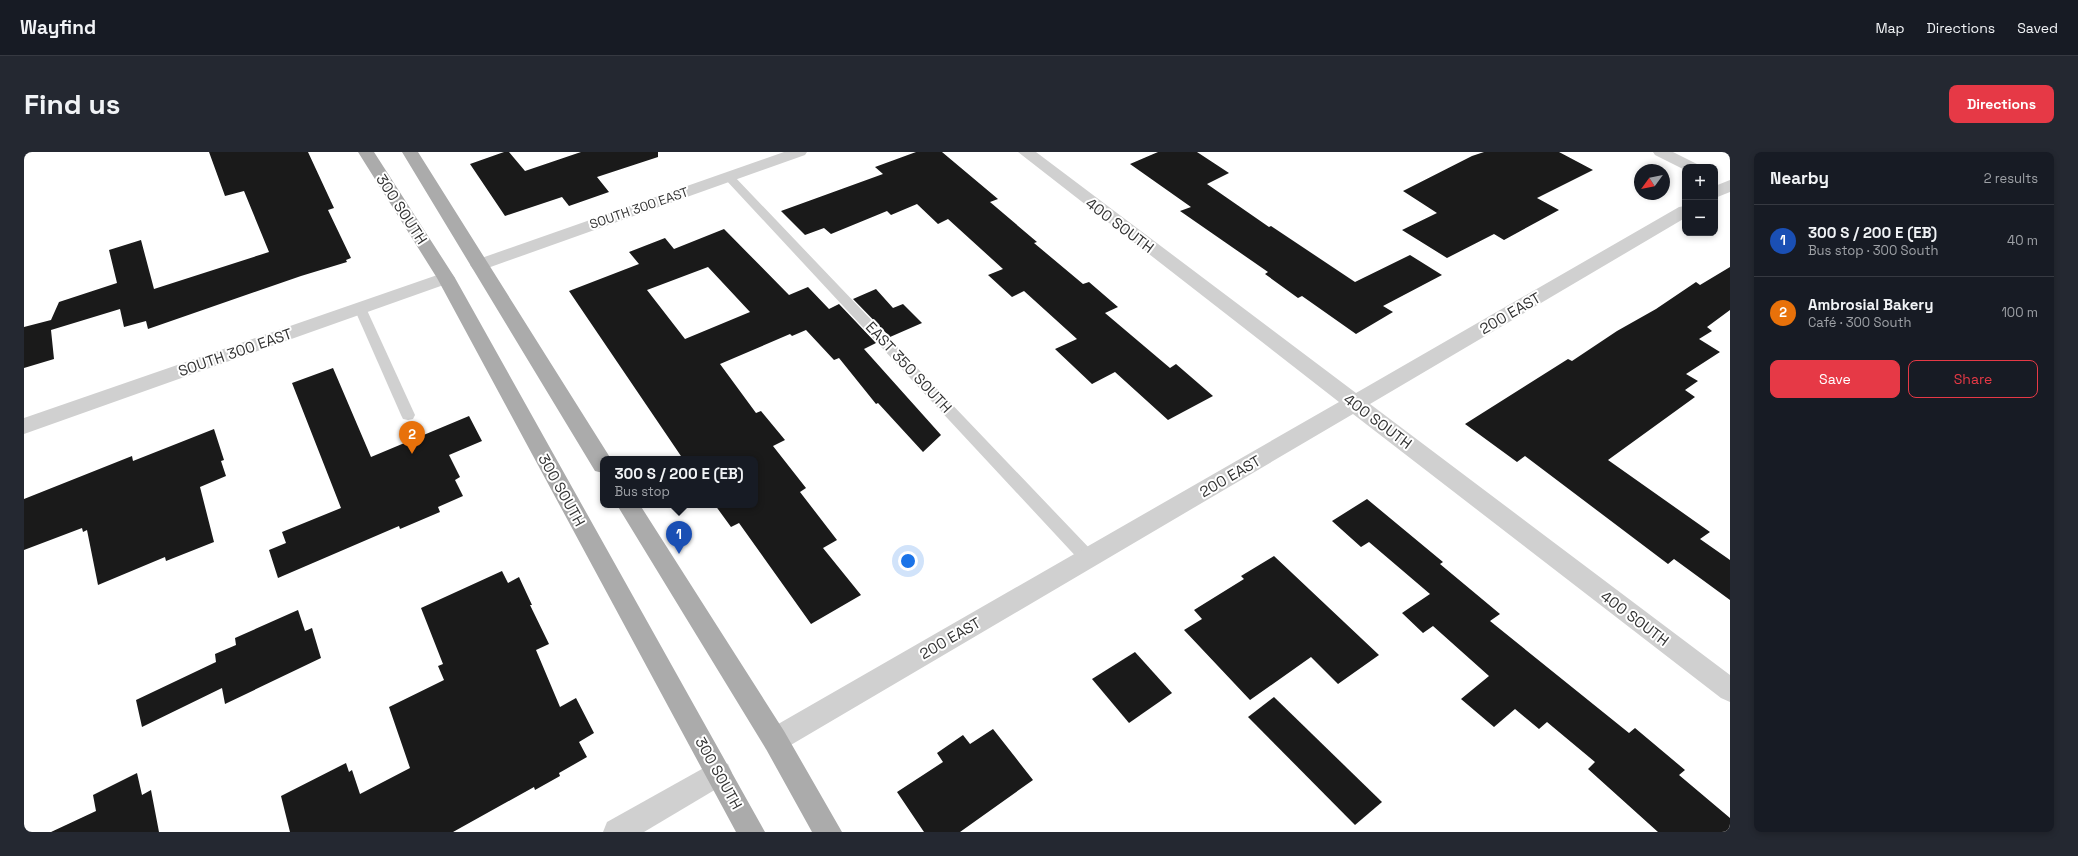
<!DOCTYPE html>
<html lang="en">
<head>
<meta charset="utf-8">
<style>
	:root { --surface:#171b24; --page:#242831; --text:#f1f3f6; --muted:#9ea1a6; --line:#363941; --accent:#e63946 }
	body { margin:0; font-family:"Space Grotesk",sans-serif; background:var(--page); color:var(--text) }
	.controls { position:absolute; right:12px; top:12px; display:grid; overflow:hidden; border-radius:8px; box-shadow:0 2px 6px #0003 }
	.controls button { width:36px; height:36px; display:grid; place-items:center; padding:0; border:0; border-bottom:1px solid var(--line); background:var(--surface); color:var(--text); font:20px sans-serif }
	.compass { position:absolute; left:1610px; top:12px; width:36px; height:36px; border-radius:50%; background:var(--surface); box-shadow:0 2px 6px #0003; rotate:237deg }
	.you { position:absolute; left:884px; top:409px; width:14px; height:14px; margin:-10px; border:3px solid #fff; border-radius:50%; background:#1a73e8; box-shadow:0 0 0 6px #1a73e833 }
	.badge { display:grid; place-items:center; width:26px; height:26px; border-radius:50%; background:var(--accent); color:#fff; font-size:13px; font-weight:700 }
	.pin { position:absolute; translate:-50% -33px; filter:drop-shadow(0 1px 2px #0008) }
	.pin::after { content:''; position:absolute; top:21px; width:14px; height:12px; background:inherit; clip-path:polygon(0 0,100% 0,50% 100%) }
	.popup { position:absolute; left:576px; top:304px; width:158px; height:52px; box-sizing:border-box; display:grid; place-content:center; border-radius:8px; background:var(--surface); filter:drop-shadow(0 1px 3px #0005); font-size:13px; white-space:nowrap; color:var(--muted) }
	.popup b { font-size:15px; color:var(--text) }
	.popup::after { content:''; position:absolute; left:50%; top:100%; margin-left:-8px; border:8px solid transparent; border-top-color:var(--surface) }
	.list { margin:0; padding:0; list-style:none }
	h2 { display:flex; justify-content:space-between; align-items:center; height:52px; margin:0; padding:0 16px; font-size:17px }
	h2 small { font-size:13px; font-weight:400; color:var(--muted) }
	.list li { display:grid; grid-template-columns:26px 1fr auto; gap:12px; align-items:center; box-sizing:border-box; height:72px; padding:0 16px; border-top:1px solid var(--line) }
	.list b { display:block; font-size:15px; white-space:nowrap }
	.list p { margin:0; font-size:13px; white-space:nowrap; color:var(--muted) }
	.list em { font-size:13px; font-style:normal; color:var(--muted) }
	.actions { display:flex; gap:8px; padding:12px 16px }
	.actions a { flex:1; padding:9px 0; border:1px solid var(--accent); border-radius:8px; text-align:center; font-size:14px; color:var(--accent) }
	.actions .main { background:var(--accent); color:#fff }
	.map { position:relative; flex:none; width:1706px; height:680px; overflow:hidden; border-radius:8px }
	header { display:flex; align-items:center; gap:24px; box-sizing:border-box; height:56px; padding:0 20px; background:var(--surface); border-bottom:1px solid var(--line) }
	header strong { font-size:19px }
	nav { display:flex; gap:22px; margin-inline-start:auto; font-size:14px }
	.intro { display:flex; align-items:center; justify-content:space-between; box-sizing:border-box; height:96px; padding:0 24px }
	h1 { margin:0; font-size:28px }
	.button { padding:10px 18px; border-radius:8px; background:var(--accent); color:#fff; font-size:14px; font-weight:700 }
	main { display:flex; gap:24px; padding:0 24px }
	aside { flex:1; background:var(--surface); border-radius:8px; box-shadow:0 2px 6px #0003 }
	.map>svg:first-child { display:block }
</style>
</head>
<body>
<header>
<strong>Wayfind</strong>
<nav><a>Map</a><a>Directions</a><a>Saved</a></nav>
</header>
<div class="intro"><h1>Find us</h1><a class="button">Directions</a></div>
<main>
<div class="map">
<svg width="1706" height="680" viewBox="0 0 1706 680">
	<rect width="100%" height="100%" fill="#fff"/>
	<g fill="#1a1a1a" fill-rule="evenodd">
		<polygon points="185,0 284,0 310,56 304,58 327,106 322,108 323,110 277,124 124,177 122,169 100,175 96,157 27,178 30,207 0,216 0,175 27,168 35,150 93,131 85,98 117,88 130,137 245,100 220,39 201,44"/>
		<polygon points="480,0 485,0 501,19 557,0 634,0 634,5 573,25 585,40 545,54 538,45 481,64 446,12"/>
		<polygon points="892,0 918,0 974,47 966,50 1013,90 1010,91 1059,132 1065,130 1094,155 1081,161 1146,216 1152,212 1189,244 1144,268 1091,220 1068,232 1031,197 1053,187 1000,139 988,145 964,123 979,117 924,67 914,72 893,52 867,63 863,59 807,82 800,76 781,83 757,59 859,22 851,15"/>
		<polygon points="1134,0 1173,0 1205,21 1183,32 1245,75 1247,74 1331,130 1386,103 1418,123 1359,154 1369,160 1332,182 1278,144 1274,146 1241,122 1244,120 1156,59 1167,55 1106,12"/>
		<polygon points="1460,0 1535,0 1569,18 1513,46 1535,58 1480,88 1470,82 1423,106 1378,78 1413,61 1379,39 1448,4"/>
		<path d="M 700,77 L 765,143 L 784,135 L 805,157 L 815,152 L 852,191 L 840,197 L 917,283 L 899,300 L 854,251 L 852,252 L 815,206 L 810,208 L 782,178 L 768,184 L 766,182 L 696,212 L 732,261 L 737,259 L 761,288 L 749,294 L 782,336 L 776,340 L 813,388 L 799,396 L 837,443 L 787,472 L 715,371 L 707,375 L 691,353 L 731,353 L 731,307 L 659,307 L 545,139 L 615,112 L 605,100 L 641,86 L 650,97 ZM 684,115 L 726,160 L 661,187 L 623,138 Z"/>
		<polygon points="1706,115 1706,158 1683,175 1688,179 1675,187 1696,200 1662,222 1674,229 1661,238 1671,245 1584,308 1686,380 1676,387 1706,408 1706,448 1650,407 1644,412 1501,304 1493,310 1441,272 1544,207 1548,209 1593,179 1632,157 1672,130 1676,133"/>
		<polygon points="852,137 869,156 879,152 898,171 866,185 829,147"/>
		<polygon points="309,216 347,305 445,264 458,289 425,303 436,325 431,328 439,344 414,355 416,360 376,377 375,374 254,426 245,398 262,391 258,380 317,356 268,231"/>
		<polygon points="190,277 200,308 197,309 202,324 176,335 190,390 142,409 141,405 74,433 63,378 59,380 58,376 0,398 0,347 108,304 109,309"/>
		<polygon points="1343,347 1419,410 1416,412 1476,462 1466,469 1605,581 1611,576 1661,618 1655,623 1706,666 1706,680 1634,680 1564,617 1571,610 1523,570 1515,577 1491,557 1470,575 1437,547 1465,524 1409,474 1399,481 1378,461 1406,442 1345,390 1337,395 1308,369"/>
		<polygon points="1250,404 1355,503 1314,532 1287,505 1226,548 1160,478 1178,467 1170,458 1220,427 1217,424"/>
		<polygon points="478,419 484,431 495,425 508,453 506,453 525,492 512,498 536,555 552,546 570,581 555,590 563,605 535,621 536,624 511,638 510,635 429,680 266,680 257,644 322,611 325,620 328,618 336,642 386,616 365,555 420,528 414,514 419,512 397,456"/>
		<polygon points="274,458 281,479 288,476 297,506 201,552 198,536 118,575 112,548 192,510 191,502 212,493 211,486"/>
		<polygon points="1111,500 1148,541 1105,571 1068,527"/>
		<polygon points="1250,545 1358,650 1331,673 1224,565"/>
		<polygon points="969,577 1009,628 936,680 900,680 873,640 919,610 913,601 939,583 946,592"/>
		<polygon points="113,621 118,643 127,638 135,680 27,680 72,659 69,643"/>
	</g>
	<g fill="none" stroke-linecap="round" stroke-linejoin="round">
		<g fill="#d0d0d0" fill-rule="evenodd">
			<polygon points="705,22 709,23 1070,401 1072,406 1070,411 1064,413 1058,411 701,27 699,25"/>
			<polygon points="336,152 340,153 342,156 391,263 389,267 384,268 379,267 377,263 330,156 332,153"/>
		</g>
		<g fill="#d0d0d0" fill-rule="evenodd">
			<polygon points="760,0 783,0 781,3 461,117 455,119 449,117 446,113 449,109"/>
			<polygon points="994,0 1012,0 1332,241 1655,55 1661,54 1661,66 1346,252 1706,523 1706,550 1697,546 1329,262 760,597 751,601 742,597 738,588 742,579 1315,250"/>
			<polygon points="1629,0 1649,0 1673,12 1675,15 1661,15 1661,18 1631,3"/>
			<polygon points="1706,28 1706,40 1691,46 1691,34"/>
			<polygon points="422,120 428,122 431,126 428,130 0,282 0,266"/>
			<polygon points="694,608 704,612 708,621 704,630 620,680 579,680 583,670"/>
		</g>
		<g fill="#ababab" fill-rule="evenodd">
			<polygon points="334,0 350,0 431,126 741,680 712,680 413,126"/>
			<polygon points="378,0 394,0 587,307 579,307 579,321 571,319"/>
			<polygon points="593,353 616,353 760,579 818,680 788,680 742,597"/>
		</g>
	</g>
	<g text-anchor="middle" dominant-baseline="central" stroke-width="4" stroke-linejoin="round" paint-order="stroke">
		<g font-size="13" fill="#333" stroke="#fff">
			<text transform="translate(615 56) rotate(-19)">SOUTH 300 EAST</text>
		</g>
		<g font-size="15" fill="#333" stroke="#fff">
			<text transform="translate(378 57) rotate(57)">300 SOUTH</text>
			<text transform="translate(1096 73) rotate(37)">400 SOUTH</text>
			<text transform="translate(1486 161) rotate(-30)">200 EAST</text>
			<text transform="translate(211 200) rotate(-19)">SOUTH 300 EAST</text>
			<text transform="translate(885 215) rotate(47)">EAST 350 SOUTH</text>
			<text transform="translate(1354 269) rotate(37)">400 SOUTH</text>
			<text transform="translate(1206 324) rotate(-30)">200 EAST</text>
			<text transform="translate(538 338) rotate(61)">300 SOUTH</text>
			<text transform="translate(1611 466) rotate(37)">400 SOUTH</text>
			<text transform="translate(926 486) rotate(-30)">200 EAST</text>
			<text transform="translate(695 621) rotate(61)">300 SOUTH</text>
		</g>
	</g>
</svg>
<div class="controls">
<button>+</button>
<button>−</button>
</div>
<svg class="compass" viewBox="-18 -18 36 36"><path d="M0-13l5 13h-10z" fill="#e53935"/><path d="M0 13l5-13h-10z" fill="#9ea1a6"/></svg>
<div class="you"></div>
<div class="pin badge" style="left:655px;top:402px;background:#1a4fb4">1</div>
<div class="popup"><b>300 S / 200 E (EB)</b>Bus stop</div>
<div class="pin badge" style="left:388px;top:302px;background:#e8710a">2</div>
</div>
<aside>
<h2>Nearby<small>2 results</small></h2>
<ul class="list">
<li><span class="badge" style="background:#1a4fb4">1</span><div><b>300 S / 200 E (EB)</b><p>Bus stop · 300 South</p></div><em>40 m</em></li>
<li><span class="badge" style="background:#e8710a">2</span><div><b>Ambrosial Bakery</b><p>Café · 300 South</p></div><em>100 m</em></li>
</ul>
<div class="actions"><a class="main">Save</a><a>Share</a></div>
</aside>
</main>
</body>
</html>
